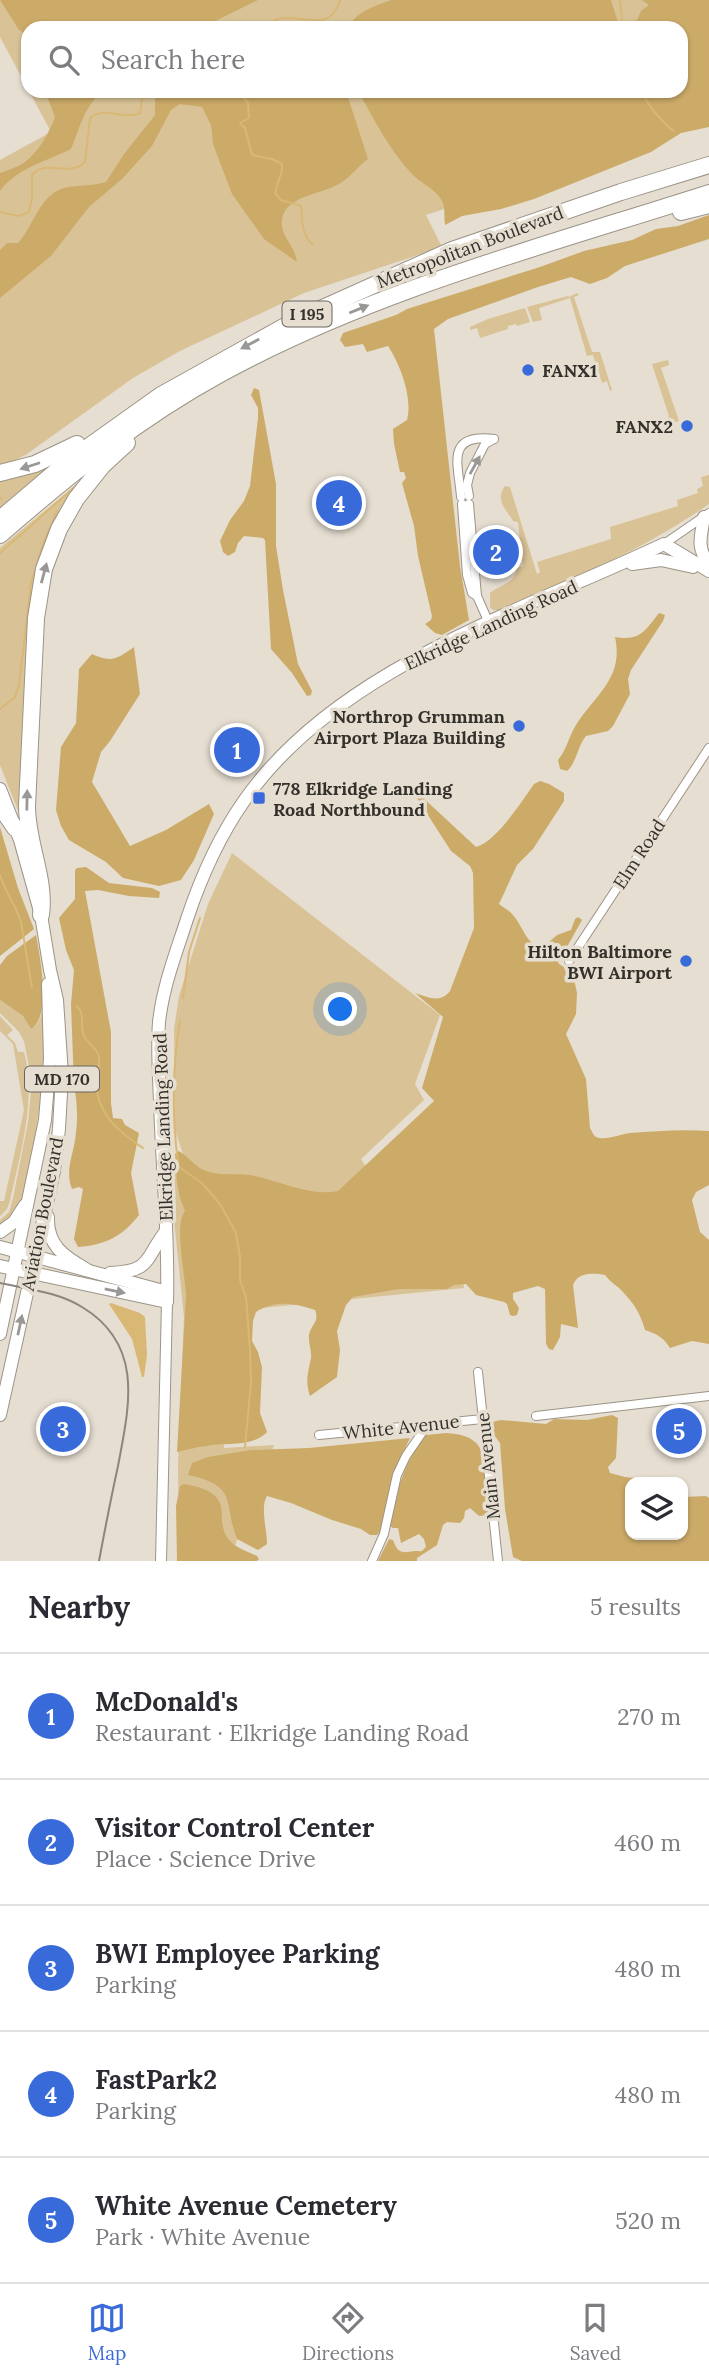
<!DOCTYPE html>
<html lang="en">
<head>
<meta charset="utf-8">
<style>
	:root { --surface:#fff; --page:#f2f2f3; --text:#2b2b33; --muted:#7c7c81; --line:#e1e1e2; --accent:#396ada }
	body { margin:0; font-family:Lora,serif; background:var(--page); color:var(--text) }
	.controls { position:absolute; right:21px; bottom:21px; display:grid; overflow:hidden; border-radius:14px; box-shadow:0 2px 5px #0004 }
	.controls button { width:63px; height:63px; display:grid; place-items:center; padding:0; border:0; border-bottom:2px solid var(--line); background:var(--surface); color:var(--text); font:35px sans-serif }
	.you { position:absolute; left:341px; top:1010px; width:24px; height:24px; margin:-18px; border:5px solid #fff; border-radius:50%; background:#1a73e8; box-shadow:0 0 0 10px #1a73e833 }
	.badge { display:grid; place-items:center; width:46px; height:46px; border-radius:50%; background:var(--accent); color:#fff; font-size:23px; font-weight:700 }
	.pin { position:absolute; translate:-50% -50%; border:4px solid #fff; box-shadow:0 2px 7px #0006 }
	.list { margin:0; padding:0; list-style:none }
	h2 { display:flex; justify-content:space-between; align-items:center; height:91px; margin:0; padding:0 28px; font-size:30px }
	h2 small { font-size:23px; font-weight:400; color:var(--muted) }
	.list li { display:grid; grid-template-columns:46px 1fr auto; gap:21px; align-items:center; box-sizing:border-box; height:126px; padding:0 28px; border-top:2px solid var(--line) }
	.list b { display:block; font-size:26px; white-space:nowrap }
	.list p { margin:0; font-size:23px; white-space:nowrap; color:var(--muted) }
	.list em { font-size:23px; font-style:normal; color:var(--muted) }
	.icon { flex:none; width:38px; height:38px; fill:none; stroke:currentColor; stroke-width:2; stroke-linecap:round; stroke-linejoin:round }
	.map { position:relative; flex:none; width:709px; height:1561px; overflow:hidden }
	.search { position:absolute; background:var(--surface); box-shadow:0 2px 5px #0004; left:21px; right:21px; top:21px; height:77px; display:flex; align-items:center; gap:18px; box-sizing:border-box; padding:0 24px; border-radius:21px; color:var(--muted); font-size:26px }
	.sheet { height:721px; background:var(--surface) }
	nav { display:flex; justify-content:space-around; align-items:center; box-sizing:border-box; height:98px; border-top:2px solid var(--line); background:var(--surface); font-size:19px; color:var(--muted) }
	nav a { display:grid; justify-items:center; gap:4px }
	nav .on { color:var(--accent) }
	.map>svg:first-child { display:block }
</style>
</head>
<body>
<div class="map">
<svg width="709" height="1561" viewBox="0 0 709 1561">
	<rect width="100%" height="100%" fill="#e6ded1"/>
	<g fill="#d9c396">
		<polygon points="0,0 709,0 709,105 505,189 426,215 442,247 304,293 180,351 133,378 27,454 0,468 0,160 51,132 29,91 681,91 681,28 28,28 28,89 0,37"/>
		<polygon points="577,293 579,295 574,297 592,352 600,352 612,390 610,391 607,381 602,383 593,355 587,356 570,298 539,308 542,320 533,322 527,307 568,296 569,297"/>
		<polygon points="525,308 530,322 517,326 516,324 508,326 508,329 480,338 477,328 470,330 470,327 488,319"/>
		<polygon points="668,360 669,365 661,368 679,421 651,430 649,426 666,421 669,416 652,364"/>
		<polygon points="56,461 0,510 0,477"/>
		<polygon points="94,470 46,550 21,818 0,765 0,548"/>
		<path d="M 709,475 L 709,504 C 642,551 574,578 500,610 L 493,610 L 490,607 L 490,593 C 503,583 513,585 517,568 L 523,566 L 518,522 L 513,521 C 505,508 495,500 505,486 L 510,487 L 537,574 L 540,572 L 537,562 L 611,539 L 610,527 L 678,506 L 677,500 L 698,493 L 697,489 L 703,486 L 701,477 Z"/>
		<polygon points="232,853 440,1015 415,1084 424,1100 361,1159 368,1170 451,1161 464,1288 211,1313 224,1448 274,1445 229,1561 179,1561 178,1464 184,1317 169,1171 188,1176 185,1160 175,1130 174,1029 179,996 208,904"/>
		<path d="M 41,978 L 45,1004 L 44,1052 L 43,1083 L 33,1149 L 19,1209 L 0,1228 L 0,1220 L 9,1212 L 13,1198 L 28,1122 L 32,1082 L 24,1041 L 19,1032 L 0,1013 L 0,1000 L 23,1016 L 31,1029 C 47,1020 43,994 41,978 Z"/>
		<path d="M 0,1016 L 13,1030 L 7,1035 L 15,1043 L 18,1052 L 24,1052 C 37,1099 20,1154 10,1201 L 7,1209 L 0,1216 L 0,1201 L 4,1201 L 24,1110 L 13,1044 L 0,1031 Z"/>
	</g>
	<g fill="#ccab69">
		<polygon points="0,0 258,0 201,28 28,28 28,35 19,30"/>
		<path d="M 391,0 L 611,0 L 618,22 L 622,24 L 637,20 L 641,11 L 649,5 L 642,0 L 709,0 L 709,127 L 681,133 L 651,152 L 534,199 L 501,209 L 462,216 L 445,225 C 444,218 445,209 443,203 C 437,189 421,184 412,174 C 389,150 374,119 358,91 L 681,91 L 681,28 L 348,28 C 355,12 375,6 391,0 Z"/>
		<path d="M 45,91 L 128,91 L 117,95 L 98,95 C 83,111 79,130 71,149 C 47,161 17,168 0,191 L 0,173 C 7,170 15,168 22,164 C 37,155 49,133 55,117 Z"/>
		<path d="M 155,91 L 237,91 L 249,93 L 261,91 L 346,91 L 368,159 C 358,166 350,178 339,184 C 321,195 278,196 282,227 C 284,239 295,247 297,262 L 264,239 L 232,194 L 213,144 L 211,125 L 202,107 L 180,104 L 171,110 L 152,146 L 122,179 L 89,207 L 51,256 L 0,298 L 0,250 L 7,243 L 18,243 C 36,223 39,193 68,187 C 81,185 93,186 106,182 L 124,154 L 155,115 Z"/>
		<path d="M 709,215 L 709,239 L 625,266 L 607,278 L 590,284 L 571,277 L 538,287 L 448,319 L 434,329 L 460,566 L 469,620 L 442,635 L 435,633 L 425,624 L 431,620 L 432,616 L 418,556 L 414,526 L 402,483 L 406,478 L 404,472 L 400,472 L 394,444 L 393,429 L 407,420 C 413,398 400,364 388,346 L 367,352 L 363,344 L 345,347 L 340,340 L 343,333 L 396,315 L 407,309 L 540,267 L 584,251 L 632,240 L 656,229 L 678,226 Z"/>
		<polygon points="254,388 259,390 276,484 276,546 283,590 298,664 312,691 311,695 307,696 292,673 271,649 265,540 263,538 244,536 238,543 235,552 228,556 223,552 220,541 230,520 244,501 250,486 258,418 258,408 251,395"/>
		<path d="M 659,613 L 665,615 L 663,621 L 631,670 L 628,679 L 630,694 L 613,726 L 608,731 L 586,736 C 577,747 577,762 567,771 L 560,769 L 558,760 C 567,749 569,736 576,725 C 596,694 624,678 615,637 C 640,641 644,632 659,613 Z"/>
		<path d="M 134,647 L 140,694 L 110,741 L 101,752 L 92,782 L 130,846 L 166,830 L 209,804 L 214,814 L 194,860 L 181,880 L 159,886 L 123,878 L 106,862 L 69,840 L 61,826 L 56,810 L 61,747 L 76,723 L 79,669 L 92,654 C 112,663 117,659 134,647 Z"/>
		<path d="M 540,781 L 549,784 L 564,793 L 564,801 L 533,849 L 517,865 L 499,904 C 502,907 509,910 512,914 C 523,925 525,944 542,948 L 557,935 L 571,930 L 575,919 L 578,917 L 582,920 L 558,963 L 573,974 L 577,993 L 576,1014 L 566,1034 L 586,1079 L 590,1128 C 592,1131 593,1135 596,1137 C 606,1141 620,1134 630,1133 C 656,1131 683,1129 709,1131 L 709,1185 L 696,1192 L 692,1200 L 700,1232 L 709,1240 L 709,1344 L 692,1341 L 670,1348 C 663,1337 657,1334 645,1330 C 640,1312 634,1304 622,1291 C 617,1285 612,1284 605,1275 C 593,1273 578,1272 573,1285 L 578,1328 L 561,1324 L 560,1337 L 553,1350 L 549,1349 L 546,1344 L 545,1289 L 538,1286 L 513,1293 L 513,1299 L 519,1308 L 517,1315 L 513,1316 L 510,1315 L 507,1304 L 504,1302 L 476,1295 L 466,1284 L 454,1285 L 447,1289 L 399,1289 L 353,1297 L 346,1305 L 337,1331 L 340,1350 L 337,1377 L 310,1396 C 305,1381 308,1373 311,1358 C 312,1351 308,1343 309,1335 C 311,1324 320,1322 315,1310 C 294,1303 275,1300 256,1312 L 253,1321 L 252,1341 L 258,1352 L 262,1367 L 260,1413 L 267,1432 C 252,1448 225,1442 206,1446 C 196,1447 187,1450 177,1452 L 186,1295 C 185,1275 174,1224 185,1211 L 180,1198 L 177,1183 L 175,1154 L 179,1151 C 189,1157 195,1167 206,1171 C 220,1176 236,1173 250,1175 C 278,1180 309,1197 338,1191 L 434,1101 L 422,1088 L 443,1017 L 415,993 C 428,997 440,1004 450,991 L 474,928 L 473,873 L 470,866 L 451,851 L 415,795 L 419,794 L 476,847 C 496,842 522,801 534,784 Z"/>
		<polygon points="0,827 18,888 34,929 0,956"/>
		<path d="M 86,867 L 109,883 L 152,888 L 160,892 L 159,898 L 129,896 L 98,890 L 85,891 L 111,1032 L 111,1103 L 113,1118 L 122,1119 L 125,1125 L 139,1133 L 131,1173 L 139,1215 C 122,1237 105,1245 78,1247 L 74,1239 L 83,1189 L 79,1187 L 72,1189 C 64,1169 75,1152 76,1132 C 78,1119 77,1099 74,1086 L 71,1004 L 74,970 L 66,950 L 59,918 L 75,899 L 75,870 L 77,868 Z"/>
		<path d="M 36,935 C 40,956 52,1017 31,1029 L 23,1016 L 0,1000 L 0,965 L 7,956 Z"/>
		<polygon points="612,1415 618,1418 616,1458 608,1467 610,1473 625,1477 668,1482 630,1482 630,1535 683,1535 683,1497 706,1496 709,1498 709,1561 522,1561 513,1557 505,1509 500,1443 489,1428 492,1422 501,1420 546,1424 554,1419 587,1420"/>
		<path d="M 446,1433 C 461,1434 476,1437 482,1452 L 489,1510 L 487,1515 L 479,1516 L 470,1508 L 465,1511 L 464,1518 L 460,1523 L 447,1522 L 443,1525 L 437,1545 L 417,1558 L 417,1561 L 378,1561 L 389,1539 L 393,1540 C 398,1554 402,1553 415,1551 C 425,1551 419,1553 426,1547 L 424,1539 L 419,1534 L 401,1543 L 398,1528 L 393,1528 L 390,1526 C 396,1493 404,1461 426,1435 Z"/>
		<path d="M 410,1438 L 394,1472 L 381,1530 L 377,1535 L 370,1535 L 361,1529 L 332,1520 L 291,1503 L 267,1496 C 260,1507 267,1529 267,1544 L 258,1550 L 237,1539 C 223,1502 239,1486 188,1475 L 192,1463 L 208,1457 L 251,1450 L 309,1448 Z"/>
		<path d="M 184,1484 C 244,1494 208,1521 232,1543 C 239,1549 249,1552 257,1556 L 259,1559 L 257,1561 L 177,1561 L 176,1506 L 180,1486 Z"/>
	</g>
	<polygon fill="#d9b875" points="111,1303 140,1313 145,1317 147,1355 144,1377 142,1377 132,1339 109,1304"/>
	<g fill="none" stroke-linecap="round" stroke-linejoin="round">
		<g stroke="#d9b875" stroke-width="2">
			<polyline points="620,0 623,28"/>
			<path d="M 267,28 C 285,0 328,43 340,0"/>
			<path d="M 238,91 L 248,103 L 249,118 L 240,123 L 245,128 L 252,155 L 272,159 L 282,164 L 282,170 L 275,193 L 281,200 L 301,206 C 303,221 300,233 313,245"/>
			<path d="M 642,91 C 645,102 663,124 674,131"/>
			<path d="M 0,212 L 19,216 L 29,212 L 32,199 L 32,175 C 46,158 70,178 85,162 L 90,118 C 106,105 122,121 140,113 L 143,91"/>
			<polyline points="0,498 1,499"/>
			<polyline points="0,553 78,484"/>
			<polyline points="0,709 14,698 19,686 31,583 43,544 57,511"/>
			<path d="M 0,875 C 5,892 16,905 21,922 L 32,988"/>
			<polyline points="183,998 189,952 200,918"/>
			<path d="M 77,1006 C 86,1016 79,1025 84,1036 C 88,1044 98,1048 99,1058 C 101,1069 95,1080 97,1091 C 101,1118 122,1134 143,1148"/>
			<path d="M 178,1163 C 172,1116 172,1069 180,1021"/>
			<polyline points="176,1165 202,1183 220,1204 236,1233 240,1257 240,1280 246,1297 250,1350 251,1383 245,1447"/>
		</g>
		<defs>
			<g id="minor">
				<polyline points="469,496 467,485 470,473 485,444 494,439"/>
				<path d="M 461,497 C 459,466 444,433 494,439"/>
				<polyline points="462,504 467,575 472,593 477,596"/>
				<polyline points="469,504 477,596 489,623"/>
				<polyline points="664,544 709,513"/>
				<polyline points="569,961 709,748"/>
				<polyline points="478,1372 498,1561"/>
				<polyline points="536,1416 709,1396"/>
				<polyline points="319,1435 483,1419"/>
				<polyline points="372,1561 384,1534 397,1475 406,1456 428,1424"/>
			</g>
			<polyline id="tertiary" points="161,1561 167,1302"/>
			<g id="secondary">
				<path d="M 704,517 C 701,537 696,547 709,564"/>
				<polyline points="632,564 661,560 693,567"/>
				<polyline points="0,1247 167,1292"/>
				<path d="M 0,1266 L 167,1302 C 169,1235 162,1168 160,1101 C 159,1075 157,1048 159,1022 C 163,986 176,953 187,919 C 201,877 218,838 244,801 C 336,668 523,611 664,544 L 709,571"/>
				<path d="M 110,1273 C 153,1271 144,1259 166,1231"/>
			</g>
			<g id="primary">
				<polyline points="0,789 20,840 41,915 50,970 57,1000 62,1075 59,1129 54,1171 0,1415"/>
				<path d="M 48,1217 C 47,1245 63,1256 86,1269"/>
				<polyline points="0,1232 14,1222 25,1205"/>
				<polyline points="0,1334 45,1120 50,1059 48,984"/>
			</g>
			<g id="motorway">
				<polyline points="681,212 709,205"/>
				<polyline points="0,473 35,464 77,444"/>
				<polyline points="0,519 67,462 161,395 296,320 452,250 621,192 709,165"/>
				<path d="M 0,535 C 70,474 141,417 222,373 C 375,290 544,246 709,193"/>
				<polyline points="0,806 15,828"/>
				<path d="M 41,915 C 46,878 27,844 27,806 L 36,618 L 44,569 L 59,529 L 76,499 L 103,465 L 127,443"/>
			</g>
		</defs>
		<use href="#minor" stroke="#9b9487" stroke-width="10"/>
		<use href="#tertiary" stroke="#9b9487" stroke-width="12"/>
		<use href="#secondary" stroke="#9b9487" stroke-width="14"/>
		<use href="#primary" stroke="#9b9487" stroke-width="14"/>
		<use href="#motorway" stroke="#9b9487" stroke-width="18"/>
		<use href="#minor" stroke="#fff" stroke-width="8"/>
		<use href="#tertiary" stroke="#fff" stroke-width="10"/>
		<use href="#secondary" stroke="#fff" stroke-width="12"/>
		<use href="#primary" stroke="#fff" stroke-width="12"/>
		<use href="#motorway" stroke="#fff" stroke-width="16"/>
		<path stroke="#8c867d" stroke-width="2" d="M 0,1283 C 27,1289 58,1292 82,1307 C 145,1345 129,1407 118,1466 C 111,1498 105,1529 99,1561"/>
	</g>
	<defs><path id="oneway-solid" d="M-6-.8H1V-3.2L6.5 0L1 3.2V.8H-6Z" transform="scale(1.75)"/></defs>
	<g fill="#9a9896">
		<use href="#oneway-solid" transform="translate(359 309) rotate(-22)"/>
		<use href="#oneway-solid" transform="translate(250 344) rotate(152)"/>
		<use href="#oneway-solid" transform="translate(475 465) rotate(-61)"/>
		<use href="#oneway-solid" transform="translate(30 466) rotate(162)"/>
		<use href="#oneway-solid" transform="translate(44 573) rotate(-75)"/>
		<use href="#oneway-solid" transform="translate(27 800) rotate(-89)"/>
		<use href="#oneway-solid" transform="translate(115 1291) rotate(12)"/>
		<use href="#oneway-solid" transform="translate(20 1325) rotate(-78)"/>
	</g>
	<g fill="#396ada" stroke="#e6ded1" stroke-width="2.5">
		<circle cx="528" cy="370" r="7"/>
		<circle cx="687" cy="426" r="7"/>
		<circle cx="519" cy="726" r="7"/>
		<rect x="252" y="791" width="14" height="14" rx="3.5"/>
		<circle cx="686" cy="961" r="7"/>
	</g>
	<g text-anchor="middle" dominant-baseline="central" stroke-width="7" stroke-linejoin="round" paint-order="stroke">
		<g fill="#e6ded1" stroke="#69655e" stroke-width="2">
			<rect x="282.5" y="301.5" width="49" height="25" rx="5"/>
			<rect x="25" y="1066.5" width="74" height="25" rx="5"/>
		</g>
		<g font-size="16" font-weight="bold" fill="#34312c">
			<text x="307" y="314">I 195</text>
			<text x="62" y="1079">MD 170</text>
		</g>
		<g font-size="18" fill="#34312c" stroke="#e6ded1">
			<text transform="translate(470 247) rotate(-21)">Metropolitan Boulevard</text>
			<text transform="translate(491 625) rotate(-25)">Elkridge Landing Road</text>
			<text transform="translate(639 854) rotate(-57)">Elm Road</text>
			<text transform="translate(163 1127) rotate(-92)">Elkridge Landing Road</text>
			<text transform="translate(42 1214) rotate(-79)">Aviation Boulevard</text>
			<text transform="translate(401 1427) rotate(-6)">White Avenue</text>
			<text transform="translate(488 1466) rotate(-96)">Main Avenue</text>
		</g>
		<g font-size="18" font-weight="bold" fill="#34312c" stroke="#e6ded1" text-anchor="end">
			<text x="542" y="370" text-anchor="start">FANX1</text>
			<text x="673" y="426">FANX2</text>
			<text x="505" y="716">Northrop Grumman<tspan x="505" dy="21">Airport Plaza Building</tspan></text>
			<text x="273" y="788" text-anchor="start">778 Elkridge Landing<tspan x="273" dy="21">Road Northbound</tspan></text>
			<text x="672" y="951">Hilton Baltimore<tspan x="672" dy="21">BWI Airport</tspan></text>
		</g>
	</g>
</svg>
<div class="controls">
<button><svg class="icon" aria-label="layers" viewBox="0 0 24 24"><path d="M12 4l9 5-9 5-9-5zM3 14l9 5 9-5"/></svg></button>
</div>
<div class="you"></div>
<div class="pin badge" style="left:237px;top:750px">1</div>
<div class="pin badge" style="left:496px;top:552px">2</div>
<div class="pin badge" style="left:63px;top:1429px">3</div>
<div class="pin badge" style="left:339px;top:503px">4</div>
<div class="pin badge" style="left:679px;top:1431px">5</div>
<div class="search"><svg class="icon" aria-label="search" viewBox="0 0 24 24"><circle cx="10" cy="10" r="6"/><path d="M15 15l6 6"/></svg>Search here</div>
</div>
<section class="sheet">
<h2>Nearby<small>5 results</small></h2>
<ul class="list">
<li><span class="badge">1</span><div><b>McDonald's</b><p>Restaurant · Elkridge Landing Road</p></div><em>270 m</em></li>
<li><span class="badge">2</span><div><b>Visitor Control Center</b><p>Place · Science Drive</p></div><em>460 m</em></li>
<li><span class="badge">3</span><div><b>BWI Employee Parking</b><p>Parking</p></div><em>480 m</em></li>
<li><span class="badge">4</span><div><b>FastPark2</b><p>Parking</p></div><em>480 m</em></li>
<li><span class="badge">5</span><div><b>White Avenue Cemetery</b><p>Park · White Avenue</p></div><em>520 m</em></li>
</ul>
</section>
<nav>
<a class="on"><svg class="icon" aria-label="map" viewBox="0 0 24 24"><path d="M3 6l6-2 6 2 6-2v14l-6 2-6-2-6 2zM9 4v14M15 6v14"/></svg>Map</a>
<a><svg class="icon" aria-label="directions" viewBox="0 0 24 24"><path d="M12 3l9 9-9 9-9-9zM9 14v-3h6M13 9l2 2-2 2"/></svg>Directions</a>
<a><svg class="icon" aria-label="saved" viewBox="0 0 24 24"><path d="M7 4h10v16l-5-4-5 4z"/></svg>Saved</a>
</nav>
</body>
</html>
